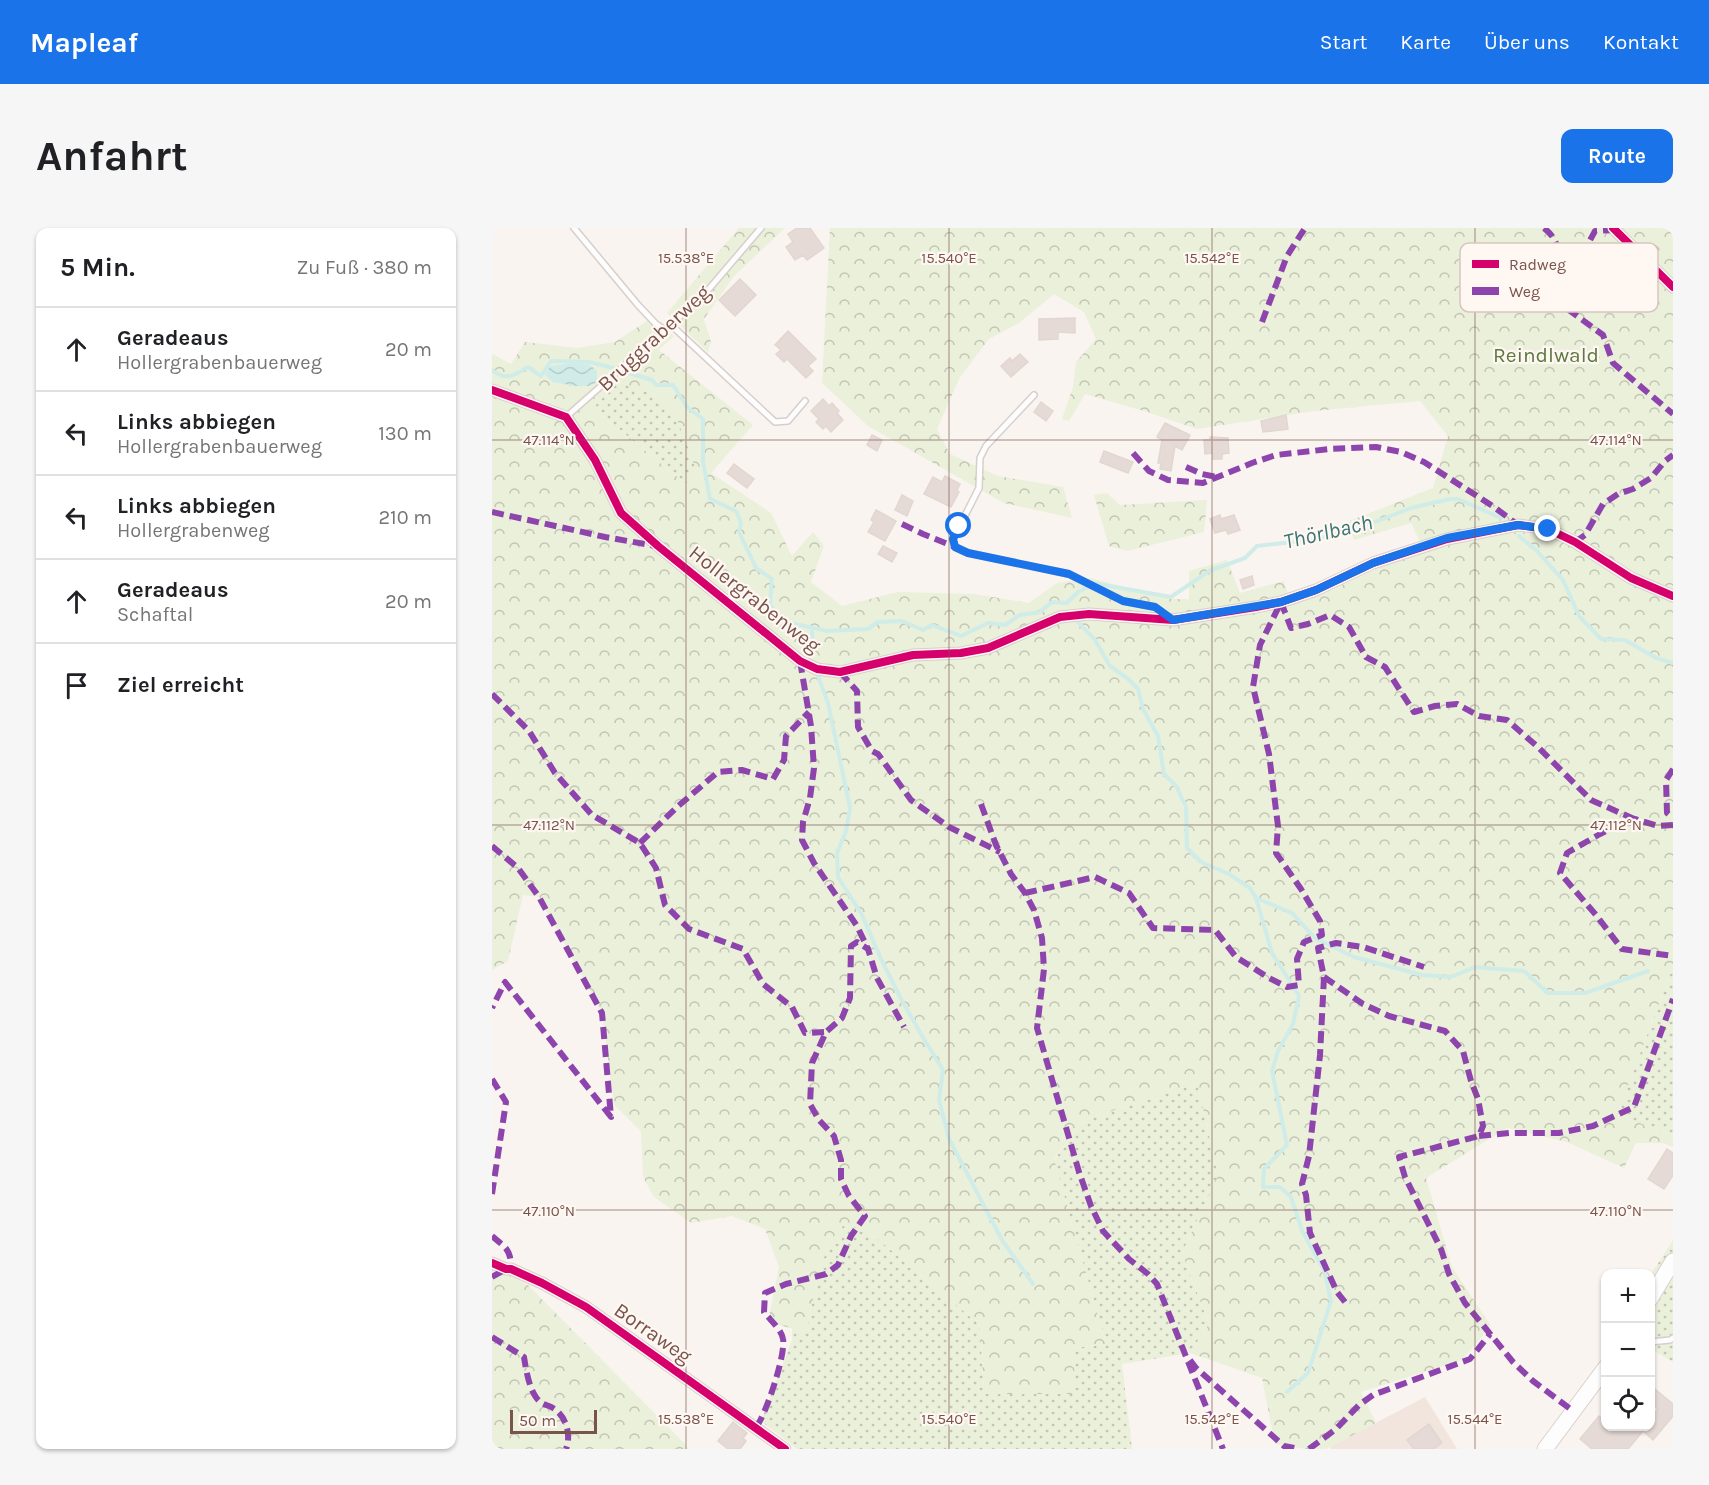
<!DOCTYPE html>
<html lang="de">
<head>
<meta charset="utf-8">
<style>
	:root { --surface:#fff; --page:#f6f6f6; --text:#202124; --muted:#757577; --line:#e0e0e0; --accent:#1a73e8 }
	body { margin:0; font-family:Karla,sans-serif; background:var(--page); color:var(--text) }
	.controls { position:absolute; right:18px; bottom:18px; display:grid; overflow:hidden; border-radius:12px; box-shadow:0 2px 4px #0004 }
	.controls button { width:54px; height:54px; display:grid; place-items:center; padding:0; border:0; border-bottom:2px solid var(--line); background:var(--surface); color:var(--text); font:30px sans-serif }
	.scale { position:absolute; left:18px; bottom:15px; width:87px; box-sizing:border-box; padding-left:6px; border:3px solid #79544d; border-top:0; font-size:16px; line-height:21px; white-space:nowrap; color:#79544d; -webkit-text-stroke:4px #fff7f2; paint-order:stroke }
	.stop { position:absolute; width:18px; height:18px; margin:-14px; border:4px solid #1a73e8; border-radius:50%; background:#fff }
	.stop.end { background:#1a73e8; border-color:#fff; box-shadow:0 2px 6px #0008 }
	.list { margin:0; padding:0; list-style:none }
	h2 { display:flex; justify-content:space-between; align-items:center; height:78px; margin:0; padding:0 24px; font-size:26px }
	h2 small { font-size:20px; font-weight:400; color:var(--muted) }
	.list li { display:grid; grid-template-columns:39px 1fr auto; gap:18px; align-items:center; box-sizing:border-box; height:84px; padding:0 24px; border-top:2px solid var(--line) }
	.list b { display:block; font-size:22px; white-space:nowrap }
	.list p { margin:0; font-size:20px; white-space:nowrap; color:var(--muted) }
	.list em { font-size:20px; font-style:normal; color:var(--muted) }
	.icon { flex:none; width:33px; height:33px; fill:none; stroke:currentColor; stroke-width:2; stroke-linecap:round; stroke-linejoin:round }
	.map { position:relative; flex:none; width:1181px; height:1221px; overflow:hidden; border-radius:12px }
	header { display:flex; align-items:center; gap:36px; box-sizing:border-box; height:84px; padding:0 30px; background:var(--accent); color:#fff }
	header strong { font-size:28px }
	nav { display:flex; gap:33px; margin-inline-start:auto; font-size:21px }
	.intro { display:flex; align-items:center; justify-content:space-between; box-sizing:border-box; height:144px; padding:0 36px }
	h1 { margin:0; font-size:42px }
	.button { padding:15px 27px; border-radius:12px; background:var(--accent); color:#fff; font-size:21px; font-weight:700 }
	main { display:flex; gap:36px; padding:0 36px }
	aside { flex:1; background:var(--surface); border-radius:12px; box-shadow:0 2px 4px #0004 }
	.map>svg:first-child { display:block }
</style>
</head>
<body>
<header>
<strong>Mapleaf</strong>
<nav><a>Start</a><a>Karte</a><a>Über uns</a><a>Kontakt</a></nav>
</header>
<div class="intro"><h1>Anfahrt</h1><a class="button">Route</a></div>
<main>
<aside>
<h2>5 Min.<small>Zu Fuß · 380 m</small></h2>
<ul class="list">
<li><svg class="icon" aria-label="ahead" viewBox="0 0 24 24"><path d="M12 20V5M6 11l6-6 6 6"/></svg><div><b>Geradeaus</b><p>Hollergrabenbauerweg</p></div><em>20 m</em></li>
<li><svg class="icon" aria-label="left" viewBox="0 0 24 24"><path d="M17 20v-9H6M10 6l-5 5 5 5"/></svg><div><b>Links abbiegen</b><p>Hollergrabenbauerweg</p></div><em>130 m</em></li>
<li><svg class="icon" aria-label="left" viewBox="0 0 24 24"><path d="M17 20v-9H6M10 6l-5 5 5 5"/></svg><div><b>Links abbiegen</b><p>Hollergrabenweg</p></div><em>210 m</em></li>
<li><svg class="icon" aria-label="ahead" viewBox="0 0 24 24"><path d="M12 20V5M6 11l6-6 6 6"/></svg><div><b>Geradeaus</b><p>Schaftal</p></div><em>20 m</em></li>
<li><svg class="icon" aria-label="arrive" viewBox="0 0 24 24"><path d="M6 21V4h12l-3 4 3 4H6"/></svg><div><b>Ziel erreicht</b></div></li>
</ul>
</aside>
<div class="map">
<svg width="1181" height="1221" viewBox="0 0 1181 1221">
	<defs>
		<pattern id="grass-dots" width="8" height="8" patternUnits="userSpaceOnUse" patternTransform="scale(1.5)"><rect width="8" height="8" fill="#eaf0da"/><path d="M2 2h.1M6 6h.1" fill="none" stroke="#c2c5b3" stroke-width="1.8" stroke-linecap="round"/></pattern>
		<pattern id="forest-crowns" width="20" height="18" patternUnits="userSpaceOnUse" patternTransform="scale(1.5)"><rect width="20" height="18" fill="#eaf0da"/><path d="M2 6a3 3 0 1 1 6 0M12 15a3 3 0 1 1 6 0" fill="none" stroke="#c2c5b3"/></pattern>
		<pattern id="water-waves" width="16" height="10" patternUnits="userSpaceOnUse" patternTransform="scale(1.5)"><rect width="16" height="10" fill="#d0ece9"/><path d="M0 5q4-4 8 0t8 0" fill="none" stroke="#b6ccca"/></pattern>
	</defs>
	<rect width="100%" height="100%" fill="#f9f4ef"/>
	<polygon fill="#f2e5dd" points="933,1169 965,1221 839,1221 838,1219"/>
	<g fill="url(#grass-dots)">
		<polygon points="126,154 163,166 184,188 204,239 194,256 100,179"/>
		<polygon points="1181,738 1181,907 1125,887"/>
		<polygon points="694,858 706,858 726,947 690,1025 717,1096 698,1125 630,1136 640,1221 305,1221 269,1193 300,1112 300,1100 314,1104 329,1034 351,997 374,1001 488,1097 492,1166 582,1120 614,1116 562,932 590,893"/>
		<polygon points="1181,1012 1181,1134 1159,1121 1158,1048"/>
	</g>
	<g fill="url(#forest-crowns)" fill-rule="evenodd">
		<polygon points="247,0 293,0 242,48 212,91 219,114 216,124 175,85"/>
		<polygon points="338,0 1181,0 1181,361 1143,345 1085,310 1053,294 1031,293 928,314 919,295 862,312 855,294 941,260 956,208 928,173 822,183 705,201 655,184 593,166 577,193 570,191 581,159 584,134 604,111 592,84 562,66 527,95 497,111 468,149 445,201 458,226 506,248 571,259 580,290 512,275 376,198 330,155"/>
		<path d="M 158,91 L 182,108 L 167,122 L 261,197 L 219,245 L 279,285 L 300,328 L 321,304 L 332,318 L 319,354 L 350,378 L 406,364 L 482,366 L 537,375 L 565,355 L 598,350 L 678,371 L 697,371 L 697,343 L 735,332 L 748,365 L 792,353 L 799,376 L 826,368 L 884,341 L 957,316 L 1027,304 L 1054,307 L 1078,318 L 1137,354 L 1181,373 L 1181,738 L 1125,887 L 1181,907 L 1181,919 L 1171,915 L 1144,915 L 1132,940 L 1075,914 L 1015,900 L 934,950 L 960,1039 L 999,1098 L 970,1132 L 869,1164 L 884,1195 L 834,1221 L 814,1221 L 783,1216 L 770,1150 L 698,1125 L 717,1096 L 690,1025 L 726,947 L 706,858 L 694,858 L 590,893 L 562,931 L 614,1116 L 582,1120 L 583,1166 L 492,1166 L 488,1097 L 374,1001 L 351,998 L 329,1034 L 314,1104 L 276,1094 L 287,1039 L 273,1001 L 240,988 L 199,995 L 162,969 L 151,949 L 149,903 L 122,877 L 110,785 L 47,669 L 31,667 L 16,733 L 0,742 L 0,126 L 19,136 L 33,114 L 85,120 L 123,114 ZM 126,154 L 163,166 L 184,188 L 203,239 L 194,256 L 101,180 Z"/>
		<polygon points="615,265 628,277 715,272 712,304 635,323 617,318 602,267"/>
		<polygon points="0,1038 36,1057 194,1217 196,1221 5,1221 0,1218"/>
	</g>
	<polygon fill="url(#water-waves)" points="81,135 98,137 105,143 105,154 98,158 83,158 61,154 53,147 58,138"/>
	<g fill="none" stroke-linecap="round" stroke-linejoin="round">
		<g stroke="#d0ece9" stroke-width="4">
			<path d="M 0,142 C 14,153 22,148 36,139 L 49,148 L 59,133 L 98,134 L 121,140"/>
			<polyline points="134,144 160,152 164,157 181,157 195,179 211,191 211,233 218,271 244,283 249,295 247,304 264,340 280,351 278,377 294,394 335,403 376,401 386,394 410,393 431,402 440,397 469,408 496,395 513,397 528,387 548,384 560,374 575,375 586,364 596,359"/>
			<polyline points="1027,308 1045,323 1071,352 1087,388 1109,411 1133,412 1164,430 1181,435"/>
			<polyline points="601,355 679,369 717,343 753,330 765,318 819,312 865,301 919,280 958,271 966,271 1009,290"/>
			<polyline points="586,394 603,412 618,438 635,450 646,461 651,481 666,508 672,546 684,558 694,579 695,620 709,634 737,646 758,660 764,670 780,725 807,768 801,796 786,823 780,843 795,917 772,941 771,959 788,959 799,969 811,1005 832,1042 839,1073 816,1145 795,1164"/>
			<polyline points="320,400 321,426"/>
			<polyline points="325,445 336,475 358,580 354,603 345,625 346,649 370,687 389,731 408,769 430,808 451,842 447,872 457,911 510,1012 541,1056"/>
			<polyline points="764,670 800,685 823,710 862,729 930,747 959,749 983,739 1032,743 1056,765 1093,765 1156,743"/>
		</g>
	</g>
	<g fill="#e6dad6" stroke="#e2d6d1" stroke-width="1.5">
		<polygon points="305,0 318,0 332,20 315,32 311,27 303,32 294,19 301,14 296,6"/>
		<polygon points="248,51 264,67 243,88 227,72"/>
		<polygon points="583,90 583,105 566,104 566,111 547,112 547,91"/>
		<polygon points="296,103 324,131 316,138 321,143 314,150 295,131 292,134 284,126 289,122 283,117"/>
		<polygon points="528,126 536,134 519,149 509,138 518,130 520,133"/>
		<polygon points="331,171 337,178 340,175 347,183 345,185 351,192 339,204 334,198 331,201 324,194 327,191 319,183"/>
		<polygon points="549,174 561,183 554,193 542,184"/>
		<polygon points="794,187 796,201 771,204 769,193"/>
		<polygon points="673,195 698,207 690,222 683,218 679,243 668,241 669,235 666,235 670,212 665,209"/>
		<polygon points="380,207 390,212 385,223 375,217"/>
		<polygon points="718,209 736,210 737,225 730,226 730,231 721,231 721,225 713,226 712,212 718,212"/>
		<polygon points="612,223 641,234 636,245 608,234"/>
		<polygon points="242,236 262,251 255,260 235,245"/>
		<polygon points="453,248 468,256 465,262 467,264 459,279 432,266 441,249 450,254"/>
		<polygon points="410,267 421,273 415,288 403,282"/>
		<polygon points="384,282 404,293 393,313 376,304 382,294 379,292"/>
		<polygon points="728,287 729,291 742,287 748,302 736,306 734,302 723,305 718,291"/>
		<polygon points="391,318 405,325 400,334 386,326"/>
		<polygon points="760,348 762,357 751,361 748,352"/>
		<polygon points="1175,921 1181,925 1181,947 1172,961 1156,951"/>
		<polygon points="1158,1157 1181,1176 1181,1188 1161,1212 1151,1203 1136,1221 1100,1221 1088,1211 1107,1188 1113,1194 1113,1198 1158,1198 1158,1191 1166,1181 1158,1175"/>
		<polygon points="241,1194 255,1205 251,1210 254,1213 248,1221 236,1221 226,1213"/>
		<polygon points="937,1196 950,1215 941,1221 922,1221 915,1212"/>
	</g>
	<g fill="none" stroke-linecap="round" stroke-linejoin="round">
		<defs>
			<g id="service">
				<polyline points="82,0 146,77 164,96 173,102"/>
				<polyline points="178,96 283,194 296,193 313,173"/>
				<polyline points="542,167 494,218 488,230 487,260 461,311 463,319 476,325 577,346 631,373 663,379 676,389"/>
				<polyline points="74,189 211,68 269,0"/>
				<polyline points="1158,1114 1178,1112 1181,1110"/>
			</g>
			<g id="minor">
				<polyline points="1121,0 1181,59"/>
				<polyline points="0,162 74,189 103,232 129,285 166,318 308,433 325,441 348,444 421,427 469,425 496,420 568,389 597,386 681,392 764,379 789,374 824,362 881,335 955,311 1026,297 1056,301 1083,314 1139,350 1181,368"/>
				<polyline points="0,1035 14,1041 19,1041 50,1055 94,1079 293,1221"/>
			</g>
			<g id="secondary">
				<polyline points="1158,1071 1181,1033"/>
				<polyline points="1053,1221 1114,1139"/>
			</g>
		</defs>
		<use href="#service" stroke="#d8cfcc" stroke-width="8"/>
		<use href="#minor" stroke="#d8cfcc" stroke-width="13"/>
		<use href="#secondary" stroke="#dad0cc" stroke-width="17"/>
		<use href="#service" stroke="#fefdfd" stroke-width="5"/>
		<use href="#minor" stroke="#fefdfd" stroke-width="10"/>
		<use href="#secondary" stroke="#fefdfd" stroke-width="15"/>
		<g stroke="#8e44ad" stroke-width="6" stroke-dasharray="12 6" stroke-linecap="butt">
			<path d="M 1052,0 C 1073,16 1066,38 1067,62"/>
			<path d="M 1123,2 L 1103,3 C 1091,25 1086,33 1094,58 L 1067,62 L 1077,82 L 1111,107 L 1121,135 L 1181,186"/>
			<polyline points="770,94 795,28 813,0"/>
			<polyline points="641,225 657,243 676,252 711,255 760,235 784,227 838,221 884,219 909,224 932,234 1002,279 1026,297"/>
			<polyline points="694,239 710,246 725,249"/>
			<polyline points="0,284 113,309 164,318"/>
			<polyline points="410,296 431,306 463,319"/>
			<polyline points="1083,314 1093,307 1111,276 1126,266 1141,261 1159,250 1173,233 1181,227"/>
			<polyline points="789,374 799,400 816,396 838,387 857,399 874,429 893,439 922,484 943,478 965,476 987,488 1015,492 1047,520 1099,572 1140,590"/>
			<polyline points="308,433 319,498 322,540 318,570 311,594 310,612 322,635 365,698 376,721"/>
			<polyline points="348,444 365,463 366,499 380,523 386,526 419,572 457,599 508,624"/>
			<polyline points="0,466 37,503 63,545 100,587 148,615 164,640 173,677 197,701 251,721 271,756 300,779 313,805 334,804"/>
			<polyline points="1181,541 1174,552 1175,585 1181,590"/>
			<polyline points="489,576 504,617 519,646 533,665 542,682 550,710 552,741 545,800 587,944 599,978 611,1003 637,1031 656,1046 665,1056 731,1221"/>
			<polyline points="1181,597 1166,598 1140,590 1108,606 1075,625 1068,645 1104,687 1130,721 1181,728"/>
			<polyline points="148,615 185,579 226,544 250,542 281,551 292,532 294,508 317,484"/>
			<polyline points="0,618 26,640 47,669 110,785 119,889 13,754 0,780"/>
			<polyline points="533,665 603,649 637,665 661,700 723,702 744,729 777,750 795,759 807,757 805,731 812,714 830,707 828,693 809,661 784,625 786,598 777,526 761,459 768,417 789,374"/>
			<polyline points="832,749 871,776 897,788 953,803 971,823 979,853 986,871 991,898 987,908 907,929 913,949 949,1021 957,1046 973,1075 1021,1134 1041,1153 1081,1183"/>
			<polyline points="0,851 14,874 0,966"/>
			<polyline points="987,908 1017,905 1067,905 1101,898 1142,879 1181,771"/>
			<path d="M 0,1008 C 14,1020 19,1021 19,1041"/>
			<polyline points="0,1049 14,1041"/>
			<polyline points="853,1074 845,1064 818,1005 814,967 810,956 817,928 828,827 832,749 826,720 844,715 871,719 932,739"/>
			<path d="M 0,1109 L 32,1129 C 34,1141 36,1155 42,1166 C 49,1179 55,1175 64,1182 C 75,1191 79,1208 74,1221"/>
			<polyline points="698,1132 704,1140 792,1218 807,1221"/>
			<path d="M 264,1199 C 274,1187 294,1126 291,1111 C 290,1102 278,1092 272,1084 L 273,1065 L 294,1056 L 334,1046 L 346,1037 L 359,1008 L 373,988 L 357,968 L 349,951 L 349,932 L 342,908 L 327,892 L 318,876 L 320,835 L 334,804 L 350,790 L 358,770 L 359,718 L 365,714 L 376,721 L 385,750 L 412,799"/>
			<polyline points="817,1221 844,1201 867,1177 881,1167 978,1131 998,1106"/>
		</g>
		<defs>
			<g id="cycleway">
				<polyline points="1121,0 1181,59"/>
				<polyline points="0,162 74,189 103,232 129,285 166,318 308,433 325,441 348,444 421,427 469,425 496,420 568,389 597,386 681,392 764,379 789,374 824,362 881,335 955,311 1026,297 1056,301 1083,314 1139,350 1181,368"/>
				<polyline points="0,1035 14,1041 19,1041 50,1055 94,1079 293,1221"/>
			</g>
		</defs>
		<use href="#cycleway" stroke="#fff7f2" stroke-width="11"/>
		<use href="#cycleway" stroke="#d6006c" stroke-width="8"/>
	</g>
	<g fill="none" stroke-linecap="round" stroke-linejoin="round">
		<polyline stroke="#1a73e8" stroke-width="8" points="467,298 461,311 463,319 476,325 577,346 631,373 663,379 681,392 789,374 824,362 881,335 955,310 1026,297 1056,301"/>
	</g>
	<path fill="none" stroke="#79544d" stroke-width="1.5" stroke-opacity="0.45" d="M 194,0 L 194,1221M 457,0 L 457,1221M 720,0 L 720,1221M 983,0 L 983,1221M 0,212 L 1181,212M 0,597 L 1181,597M 0,982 L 1181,982"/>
	<g text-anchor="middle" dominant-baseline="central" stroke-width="4.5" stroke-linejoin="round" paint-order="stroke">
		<g font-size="21" fill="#79544d" stroke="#fff7f2">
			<text transform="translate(162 110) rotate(-43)">Bruggraberweg</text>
			<text transform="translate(263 371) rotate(38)">Hollergrabenweg</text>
			<text transform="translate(161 1105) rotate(35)">Borraweg</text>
		</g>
		<g font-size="21" fill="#5c7941" stroke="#fff7f2">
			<text x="1054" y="127">Reindlwald</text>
		</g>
		<g font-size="22" font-style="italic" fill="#3c7675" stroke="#fff7f2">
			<text transform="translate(836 304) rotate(-13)">Thörlbach</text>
		</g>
	</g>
	<rect x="968" y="15" width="198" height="69" rx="9" fill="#fff7f2" stroke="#d7c6c0" stroke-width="1.5"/>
	<rect x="980" y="32" width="27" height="8" fill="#d6006c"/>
	<rect x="980" y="59" width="27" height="8" fill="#8e44ad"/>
	<g font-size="16" fill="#79544d">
		<text x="1017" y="42">Radweg</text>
		<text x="1017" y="69">Weg</text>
	</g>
	<g font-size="15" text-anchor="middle" fill="#79544d" stroke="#fff7f2" stroke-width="4.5" stroke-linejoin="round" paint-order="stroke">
		<text x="194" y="35">15.538°E</text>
		<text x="457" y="35">15.540°E</text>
		<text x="720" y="35">15.542°E</text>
		<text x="57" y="217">47.114°N</text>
		<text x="1124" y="217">47.114°N</text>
		<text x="57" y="602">47.112°N</text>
		<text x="1124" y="602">47.112°N</text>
		<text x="57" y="988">47.110°N</text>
		<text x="1124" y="988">47.110°N</text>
		<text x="194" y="1196">15.538°E</text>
		<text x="457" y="1196">15.540°E</text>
		<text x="720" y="1196">15.542°E</text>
		<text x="983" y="1196">15.544°E</text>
	</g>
</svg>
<div class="controls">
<button>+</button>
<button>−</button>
<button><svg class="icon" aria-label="locate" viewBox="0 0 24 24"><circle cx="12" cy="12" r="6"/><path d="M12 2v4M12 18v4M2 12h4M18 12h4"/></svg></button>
</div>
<div class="scale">50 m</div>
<div class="stop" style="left:467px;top:298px"></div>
<div class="stop end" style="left:1056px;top:301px"></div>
</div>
</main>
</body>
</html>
